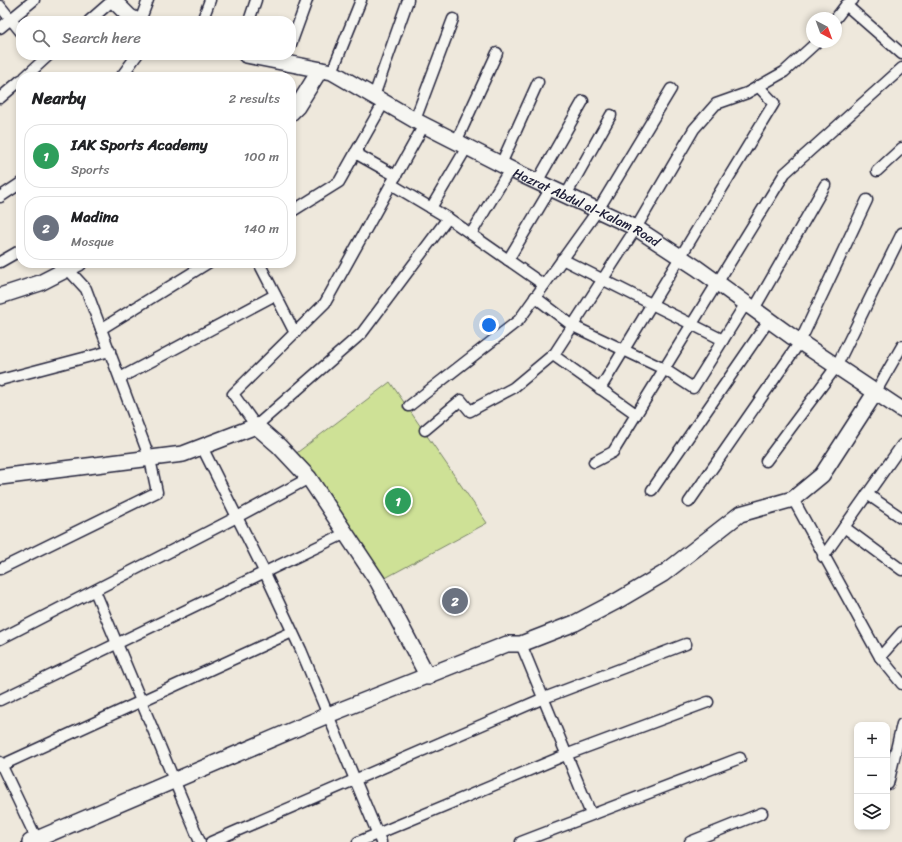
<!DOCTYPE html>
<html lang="en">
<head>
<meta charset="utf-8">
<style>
	:root { --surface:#fff; --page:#f6f6f6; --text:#202124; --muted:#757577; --line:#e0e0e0; --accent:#c8321e }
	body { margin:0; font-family:Sriracha,sans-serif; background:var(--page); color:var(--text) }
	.controls { position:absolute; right:12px; bottom:12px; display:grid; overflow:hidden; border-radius:8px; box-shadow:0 2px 6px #0003 }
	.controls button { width:36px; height:36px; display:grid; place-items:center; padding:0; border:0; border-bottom:1px solid var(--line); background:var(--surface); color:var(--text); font:20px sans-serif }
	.compass { position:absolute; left:806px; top:12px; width:36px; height:36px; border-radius:50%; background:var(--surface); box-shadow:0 2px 6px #0003; rotate:139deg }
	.you { position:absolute; left:489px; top:325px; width:14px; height:14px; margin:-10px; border:3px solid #fff; border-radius:50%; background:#1a73e8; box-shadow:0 0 0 6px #1a73e833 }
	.badge { display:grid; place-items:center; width:26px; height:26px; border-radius:50%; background:var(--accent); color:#fff; font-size:13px; font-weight:700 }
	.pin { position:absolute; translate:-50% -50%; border:2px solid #fff; box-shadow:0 1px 4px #0006 }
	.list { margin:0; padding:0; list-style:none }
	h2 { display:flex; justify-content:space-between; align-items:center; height:52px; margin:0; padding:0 16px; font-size:17px }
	h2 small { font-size:13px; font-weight:400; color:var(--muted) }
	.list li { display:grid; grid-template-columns:26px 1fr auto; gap:12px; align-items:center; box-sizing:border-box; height:64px; margin:0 8px 8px; padding:0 8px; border:1px solid var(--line); border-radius:16px }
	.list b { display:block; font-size:15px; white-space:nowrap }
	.list p { margin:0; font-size:13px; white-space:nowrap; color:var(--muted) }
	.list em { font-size:13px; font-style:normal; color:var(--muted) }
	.icon { flex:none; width:22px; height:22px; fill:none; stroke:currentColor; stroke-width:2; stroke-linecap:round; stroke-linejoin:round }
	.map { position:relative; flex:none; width:902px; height:842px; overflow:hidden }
	.search { position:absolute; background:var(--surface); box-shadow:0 2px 6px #0003; left:16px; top:16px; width:280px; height:44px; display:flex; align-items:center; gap:10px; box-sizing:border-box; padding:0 14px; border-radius:16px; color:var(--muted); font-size:15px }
	.panel { position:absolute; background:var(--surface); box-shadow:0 2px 6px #0003; left:16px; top:72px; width:280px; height:196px; border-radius:16px }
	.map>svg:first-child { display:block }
</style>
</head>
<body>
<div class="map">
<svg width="902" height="842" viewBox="0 0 902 842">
	<rect width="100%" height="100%" fill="#eee8dc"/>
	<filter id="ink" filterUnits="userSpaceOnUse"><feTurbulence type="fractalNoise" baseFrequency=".025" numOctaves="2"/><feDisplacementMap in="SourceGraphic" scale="8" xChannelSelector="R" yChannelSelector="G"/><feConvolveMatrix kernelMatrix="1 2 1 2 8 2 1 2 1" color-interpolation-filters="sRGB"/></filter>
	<g filter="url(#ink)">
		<polygon fill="#cee196" stroke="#788268" points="390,382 487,523 378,582 290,458"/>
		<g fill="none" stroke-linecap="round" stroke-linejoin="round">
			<defs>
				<g id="street">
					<polyline points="846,5 902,54"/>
					<polyline points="0,6 21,32"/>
					<polyline points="836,18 846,5 853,0"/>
					<polyline points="89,21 113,0"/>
					<polyline points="140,21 148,0"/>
					<polyline points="202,21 210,0"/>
					<polyline points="249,21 256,0"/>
					<polyline points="0,28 34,0"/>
					<polyline points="291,44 307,0"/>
					<polyline points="332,72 361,0"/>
					<polyline points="25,77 49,55"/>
					<polyline points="121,77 137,55"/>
					<polyline points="374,96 408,0"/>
					<polyline points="0,98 21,80"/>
					<polyline points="415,120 453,19"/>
					<polyline points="424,125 325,303 233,394 256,426 362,333 448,218"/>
					<polyline points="456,142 497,53"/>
					<polyline points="355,153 396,176"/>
					<polyline points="501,164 538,82"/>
					<polyline points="877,171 902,148"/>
					<polyline points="537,182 583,101"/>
					<polyline points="391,184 448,218 544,285"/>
					<polyline points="566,195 611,115"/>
					<polyline points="0,197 21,183"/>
					<polyline points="431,208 467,147"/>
					<polyline points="291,212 339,182 384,102"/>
					<polyline points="471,234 510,169"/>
					<polyline points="562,259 723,340"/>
					<polyline points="508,260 551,188"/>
					<polyline points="0,262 21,250"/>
					<polyline points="259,263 295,333"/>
					<polyline points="535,297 573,326 664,369 693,388 746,303"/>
					<polyline points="754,309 825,185"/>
					<polyline points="101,329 208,263"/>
					<polyline points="553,355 636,414"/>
					<polyline points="120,378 275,295"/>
					<polyline points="0,380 110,351"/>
					<polyline points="600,389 774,103 758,86"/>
					<polyline points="875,393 902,346"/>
					<polyline points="409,406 519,320 598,210 671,89"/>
					<polyline points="425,430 461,400 470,411 513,388 555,353 636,228 694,129 716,104 747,93 784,72 817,42"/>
					<polyline points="202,447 265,573 301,650 381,842"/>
					<polyline points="766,461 836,367 902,233"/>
					<polyline points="594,462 613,452 785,173 902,68"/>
					<polyline points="652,490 769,320"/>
					<polyline points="867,494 902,518"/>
					<polyline points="793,499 880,657 902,684"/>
					<polyline points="689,502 800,342 867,200"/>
					<polyline points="844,527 902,570"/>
					<polyline points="823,557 902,445"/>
					<polyline points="0,569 157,492 150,459 86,289 64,265"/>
					<polyline points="95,591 200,842"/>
					<polyline points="0,639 237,517 309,478"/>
					<polyline points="521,644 591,814"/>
					<polyline points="880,657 902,632"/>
					<polyline points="0,700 346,533"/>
					<polyline points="0,762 38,842"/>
					<polyline points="0,766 292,632"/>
					<polyline points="888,784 902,724"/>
					<polyline points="211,842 544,698 686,644"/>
					<polyline points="358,842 568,754 708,702"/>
					<polyline points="521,842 740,758"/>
					<polyline points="690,842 762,813"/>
				</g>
				<g id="secondary">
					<polyline points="113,0 130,17 138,21"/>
					<path id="s1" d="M 246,55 L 332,72 L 418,122 L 516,172 L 636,228 L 697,268 L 791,336 L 902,410"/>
					<polyline points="291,113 297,107 320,70"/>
					<polyline points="0,296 40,283 79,263"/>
					<polyline points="0,477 183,454 256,426 279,446 309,478 378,582 428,677"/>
					<polyline points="30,842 328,715 507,644 521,644 575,623 617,601 663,574 740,514 793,499 822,475 875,393"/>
				</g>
			</defs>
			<use href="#street" stroke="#22223b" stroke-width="13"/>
			<use href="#secondary" stroke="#22223b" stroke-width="18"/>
			<use href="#street" stroke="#f6f6f2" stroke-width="10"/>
			<use href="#secondary" stroke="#f6f6f2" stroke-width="15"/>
		</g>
	</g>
	<g text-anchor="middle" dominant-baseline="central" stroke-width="4" stroke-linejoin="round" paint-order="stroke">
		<g font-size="13" fill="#22223b" stroke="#f6f6f2">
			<text stroke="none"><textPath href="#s1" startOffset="376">Hazrat Abdul al-Kalam Road</textPath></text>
		</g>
	</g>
</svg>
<div class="controls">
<button>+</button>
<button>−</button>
<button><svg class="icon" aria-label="layers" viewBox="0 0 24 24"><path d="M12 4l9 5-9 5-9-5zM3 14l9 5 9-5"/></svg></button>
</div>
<svg class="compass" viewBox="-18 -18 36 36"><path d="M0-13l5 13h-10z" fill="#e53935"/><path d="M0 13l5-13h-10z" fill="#757577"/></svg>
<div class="you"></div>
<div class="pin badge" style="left:398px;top:501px;background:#2e9e5b">1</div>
<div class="pin badge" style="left:455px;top:601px;background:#6b7280">2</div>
<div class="search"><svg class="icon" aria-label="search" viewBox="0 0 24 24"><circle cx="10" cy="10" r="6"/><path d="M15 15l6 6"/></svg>Search here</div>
<section class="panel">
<h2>Nearby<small>2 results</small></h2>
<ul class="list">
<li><span class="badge" style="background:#2e9e5b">1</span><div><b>IAK Sports Academy</b><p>Sports</p></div><em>100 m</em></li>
<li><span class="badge" style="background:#6b7280">2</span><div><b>Madina</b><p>Mosque</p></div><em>140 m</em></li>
</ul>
</section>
</div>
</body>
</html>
